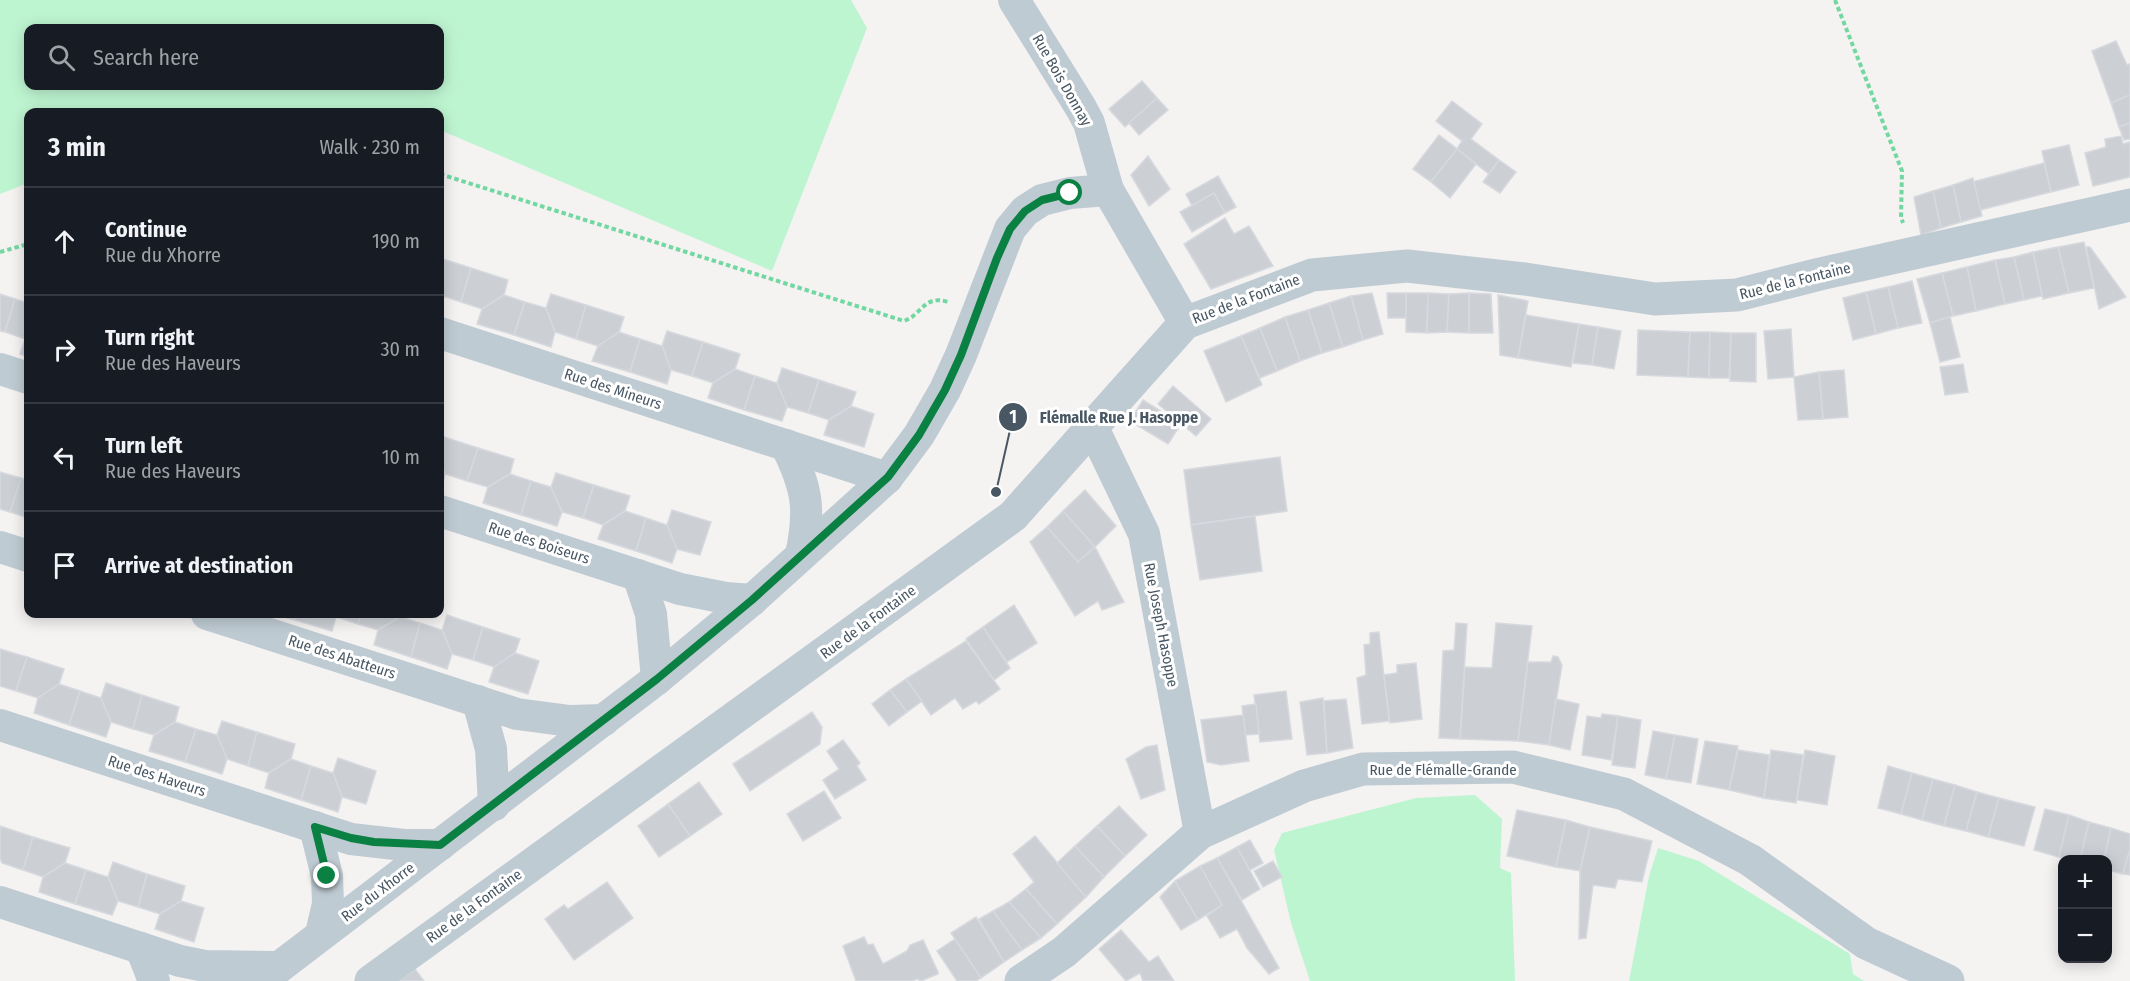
<!DOCTYPE html>
<html lang="en">
<head>
<meta charset="utf-8">
<style>
	:root { --surface:#171b24; --page:#20242c; --text:#f1f3f6; --muted:#9ea1a6; --line:#363941 }
	body { margin:0; font-family:"Fira Sans Condensed",sans-serif; background:var(--page); color:var(--text) }
	.controls { position:absolute; right:18px; bottom:18px; display:grid; overflow:hidden; border-radius:12px; box-shadow:0 3px 15px #0003 }
	.controls button { width:54px; height:54px; display:grid; place-items:center; padding:0; border:0; border-bottom:2px solid var(--line); background:var(--surface); color:var(--text); font:30px sans-serif }
	.stop { position:absolute; width:18px; height:18px; margin:-14px; border:4px solid #0b8043; border-radius:50%; background:#fff }
	.stop.end { background:#0b8043; border-color:#fff; box-shadow:0 2px 6px #0008 }
	.list { margin:0; padding:0; list-style:none }
	h2 { display:flex; justify-content:space-between; align-items:center; height:78px; margin:0; padding:0 24px; font-size:26px }
	h2 small { font-size:20px; font-weight:400; color:var(--muted) }
	.list li { display:grid; grid-template-columns:39px 1fr auto; gap:18px; align-items:center; box-sizing:border-box; height:108px; padding:0 24px; border-top:2px solid var(--line) }
	.list b { display:block; font-size:22px; white-space:nowrap }
	.list p { margin:0; font-size:20px; white-space:nowrap; color:var(--muted) }
	.list em { font-size:20px; font-style:normal; color:var(--muted) }
	.icon { flex:none; width:33px; height:33px; fill:none; stroke:currentColor; stroke-width:2; stroke-linecap:round; stroke-linejoin:round }
	.map { position:relative; flex:none; width:2130px; height:981px; overflow:hidden }
	.search { position:absolute; background:var(--surface); box-shadow:0 3px 15px #0003; left:24px; top:24px; width:420px; height:66px; display:flex; align-items:center; gap:15px; box-sizing:border-box; padding:0 21px; border-radius:12px; color:var(--muted); font-size:22px }
	.panel { position:absolute; background:var(--surface); box-shadow:0 3px 15px #0003; left:24px; top:108px; width:420px; height:510px; border-radius:12px }
	.map>svg:first-child { display:block }
</style>
</head>
<body>
<div class="map">
<svg width="2130" height="981" viewBox="0 0 2130 981">
	<rect width="100%" height="100%" fill="#f5f2f2"/>
	<g fill="#bef5d1" fill-rule="evenodd">
		<path d="M 0,0 L 851,0 L 867,28 L 772,271 L 440,130 L 440,112 L 28,112 L 28,183 L 0,194 ZM 28,28 L 440,28 L 440,86 L 28,86 Z"/>
		<polygon points="1475,795 1502,819 1500,868 1511,873 1515,981 1310,981 1291,923 1274,850 1282,833 1416,798"/>
		<polygon points="1658,848 1699,861 1850,954 1853,974 1864,981 1629,981 1649,876"/>
	</g>
	<g fill="#ccd0d5" stroke="#d6d9de" stroke-width="1.5">
		<polygon points="2116,41 2127,65 2130,64 2130,95 2111,103 2092,51"/>
		<polygon points="1142,81 1157,98 1125,127 1109,109"/>
		<polygon points="2130,95 2130,123 2119,127 2111,103"/>
		<polygon points="1157,98 1168,110 1139,135 1129,123"/>
		<polygon points="1452,101 1482,124 1471,139 1499,160 1489,174 1457,149 1462,141 1436,121"/>
		<polygon points="2130,123 2130,139 2124,140 2119,127"/>
		<polygon points="1439,135 1457,149 1431,182 1413,169"/>
		<polygon points="2121,136 2123,144 2130,142 2130,177 2093,186 2085,153 2106,147 2105,139"/>
		<polygon points="2069,145 2079,185 2051,192 2042,151"/>
		<polygon points="1457,149 1476,164 1450,198 1431,182"/>
		<polygon points="1148,156 1170,189 1149,206 1131,175"/>
		<polygon points="1499,160 1516,172 1500,193 1483,182"/>
		<polygon points="2044,163 2051,192 1980,210 1972,182"/>
		<polygon points="1218,176 1236,207 1225,213 1214,193 1192,206 1186,194"/>
		<polygon points="1973,178 1982,216 1961,222 1953,185"/>
		<polygon points="1953,185 1961,222 1941,228 1933,191"/>
		<polygon points="1933,191 1941,228 1921,235 1914,197"/>
		<polygon points="1214,193 1225,213 1192,232 1180,212"/>
		<polygon points="1225,218 1234,234 1249,226 1273,266 1211,289 1184,244"/>
		<polygon points="2084,242 2094,288 2069,293 2058,247"/>
		<polygon points="2058,247 2069,293 2043,299 2033,252"/>
		<polygon points="2086,247 2090,247 2126,297 2099,309"/>
		<polygon points="2033,252 2042,296 2024,300 2014,257"/>
		<polygon points="2014,257 2024,300 2005,304 1995,260"/>
		<polygon points="440,258 471,268 461,302 440,295"/>
		<polygon points="1995,260 2005,304 1976,311 1967,267"/>
		<polygon points="1967,267 1976,311 1953,316 1942,273"/>
		<polygon points="471,268 508,280 504,295 482,309 461,302"/>
		<polygon points="1942,273 1953,316 1930,323 1917,279"/>
		<polygon points="1912,281 1922,323 1898,328 1888,287"/>
		<polygon points="1888,287 1898,328 1876,334 1866,292"/>
		<polygon points="1866,292 1876,334 1853,340 1843,298"/>
		<polygon points="1372,293 1383,334 1363,340 1351,296"/>
		<polygon points="1387,293 1406,293 1406,318 1388,318"/>
		<polygon points="1406,293 1428,293 1427,333 1406,332"/>
		<polygon points="1428,293 1449,294 1447,332 1427,333"/>
		<polygon points="1469,293 1491,294 1493,333 1469,333"/>
		<polygon points="1469,293 1469,333 1447,332 1449,294"/>
		<polygon points="0,294 15,299 5,332 0,331"/>
		<polygon points="551,294 586,305 576,339 555,332 546,308"/>
		<polygon points="504,295 525,302 514,335 477,324 482,309"/>
		<polygon points="1498,295 1528,301 1518,358 1500,355"/>
		<polygon points="1351,296 1363,340 1343,347 1329,303"/>
		<polygon points="15,299 28,303 28,336 25,339 5,332"/>
		<polygon points="525,302 546,308 555,332 551,347 514,335"/>
		<polygon points="1329,303 1343,347 1322,353 1308,310"/>
		<polygon points="586,305 624,317 619,332 598,346 576,339"/>
		<polygon points="1308,310 1322,353 1300,361 1285,317"/>
		<polygon points="1526,315 1579,324 1571,367 1518,358"/>
		<polygon points="1285,317 1300,361 1277,371 1260,328"/>
		<polygon points="1950,317 1960,357 1940,362 1930,323"/>
		<polygon points="1579,324 1598,327 1592,365 1573,363"/>
		<polygon points="1598,327 1621,331 1614,369 1592,365"/>
		<polygon points="1260,328 1277,371 1260,378 1241,336"/>
		<polygon points="1791,329 1794,377 1768,379 1764,331"/>
		<polygon points="1638,330 1690,332 1688,377 1637,375"/>
		<polygon points="667,331 703,342 692,376 671,370 662,346"/>
		<polygon points="619,332 640,339 630,372 592,361 598,346"/>
		<polygon points="1690,332 1710,332 1709,378 1688,377"/>
		<polygon points="1710,332 1731,333 1729,378 1709,378"/>
		<polygon points="1731,333 1756,333 1756,382 1730,381"/>
		<polygon points="28,336 28,357 20,354 25,339"/>
		<polygon points="1241,336 1262,385 1226,402 1204,351"/>
		<polygon points="640,339 662,346 671,370 667,384 630,372"/>
		<polygon points="703,342 740,354 735,369 713,383 692,376"/>
		<polygon points="1963,364 1968,392 1945,395 1940,367"/>
		<polygon points="782,368 819,380 808,413 787,407 777,383"/>
		<polygon points="735,369 755,376 744,410 708,398 713,383"/>
		<polygon points="1844,370 1848,417 1823,419 1819,372"/>
		<polygon points="1819,372 1823,419 1798,420 1794,377"/>
		<polygon points="755,376 777,383 787,407 782,421 744,410"/>
		<polygon points="819,380 856,392 851,406 829,420 808,413"/>
		<polygon points="1173,386 1211,419 1196,436 1158,404"/>
		<polygon points="1143,400 1181,424 1168,444 1130,421"/>
		<polygon points="851,406 874,414 864,447 824,435 829,420"/>
		<polygon points="441,436 478,448 467,481 445,474 440,459"/>
		<polygon points="478,448 514,459 510,474 488,487 467,481"/>
		<polygon points="1280,457 1287,511 1191,525 1184,470"/>
		<polygon points="440,459 445,474 441,489 440,489"/>
		<polygon points="0,472 21,478 10,512 0,509"/>
		<polygon points="556,473 594,485 583,518 562,512 551,487"/>
		<polygon points="510,474 531,481 521,515 483,503 488,487"/>
		<polygon points="21,478 28,481 28,518 10,512"/>
		<polygon points="531,481 551,487 562,512 557,526 521,515"/>
		<polygon points="594,485 630,496 625,511 603,525 583,518"/>
		<polygon points="1085,490 1116,526 1095,547 1063,511"/>
		<polygon points="672,510 711,522 700,555 677,549 667,525"/>
		<polygon points="625,511 646,518 636,551 598,539 603,525"/>
		<polygon points="1063,511 1095,547 1078,562 1047,527"/>
		<polygon points="1255,516 1262,571 1200,580 1191,525"/>
		<polygon points="646,518 667,525 677,549 672,563 636,551"/>
		<polygon points="1047,527 1078,562 1095,547 1124,602 1102,610 1098,601 1075,616 1030,542"/>
		<polygon points="1014,605 1037,643 1007,662 983,627"/>
		<polygon points="275,614 297,614 295,620"/>
		<polygon points="297,614 335,614 336,617 332,631 295,620"/>
		<polygon points="335,614 361,614 358,624 336,617"/>
		<polygon points="361,614 401,614 400,617 378,630 358,624"/>
		<polygon points="447,615 483,627 473,660 452,654 442,630"/>
		<polygon points="400,617 420,623 411,657 374,645 378,630"/>
		<polygon points="420,623 442,630 452,654 447,669 411,657"/>
		<polygon points="1456,623 1467,624 1460,739 1439,738 1443,651 1454,650"/>
		<polygon points="1496,623 1532,626 1518,741 1460,739 1465,667 1492,668"/>
		<polygon points="483,627 520,639 515,653 494,667 473,660"/>
		<polygon points="983,627 1010,668 994,680 966,639"/>
		<polygon points="1379,632 1389,721 1362,724 1357,678 1366,675 1364,645 1370,644 1370,633"/>
		<polygon points="966,641 1000,689 979,704 976,701 963,709 955,698 931,715 906,679"/>
		<polygon points="0,649 27,657 16,691 0,686"/>
		<polygon points="515,653 539,661 528,694 489,682 494,667"/>
		<polygon points="1553,656 1558,657 1562,665 1549,745 1518,741 1528,662 1551,662"/>
		<polygon points="27,657 64,669 59,684 38,698 16,691"/>
		<polygon points="1416,663 1422,719 1390,723 1384,675 1397,673 1397,665"/>
		<polygon points="906,679 922,701 907,712 890,690"/>
		<polygon points="106,683 142,695 133,729 111,722 101,698"/>
		<polygon points="59,684 80,691 69,725 34,713 38,698"/>
		<polygon points="890,690 907,712 889,726 872,704"/>
		<polygon points="80,691 101,698 111,722 106,737 69,725"/>
		<polygon points="1286,691 1292,739 1260,742 1254,695"/>
		<polygon points="142,695 179,707 175,722 154,735 133,729"/>
		<polygon points="1323,698 1327,753 1307,755 1300,702"/>
		<polygon points="1346,699 1353,748 1327,753 1324,701"/>
		<polygon points="1556,699 1579,704 1570,750 1549,745"/>
		<polygon points="1256,704 1259,734 1245,735 1242,706"/>
		<polygon points="812,712 822,727 820,744 750,791 733,764"/>
		<polygon points="1602,714 1618,716 1611,760 1582,755 1587,716 1601,718"/>
		<polygon points="1243,715 1249,761 1221,765 1207,762 1201,720"/>
		<polygon points="1618,716 1641,720 1635,768 1612,765"/>
		<polygon points="222,721 257,732 248,766 227,759 217,735"/>
		<polygon points="175,722 196,729 185,762 149,751 154,735"/>
		<polygon points="196,729 217,735 227,759 222,774 185,762"/>
		<polygon points="1653,731 1675,735 1666,779 1645,775"/>
		<polygon points="257,732 295,744 291,759 269,773 248,766"/>
		<polygon points="1675,735 1698,739 1691,783 1666,779"/>
		<polygon points="843,740 860,763 857,766 866,780 835,799 823,780 839,769 827,751"/>
		<polygon points="1705,741 1738,746 1729,790 1697,784"/>
		<polygon points="1157,745 1165,790 1141,799 1126,759 1146,747"/>
		<polygon points="1738,750 1769,755 1764,798 1729,790"/>
		<polygon points="1771,750 1803,755 1796,803 1764,798"/>
		<polygon points="1805,750 1835,756 1827,805 1797,800"/>
		<polygon points="338,758 376,771 366,804 342,797 333,773"/>
		<polygon points="291,759 311,766 301,800 265,788 269,773"/>
		<polygon points="311,766 333,773 342,797 338,812 301,800"/>
		<polygon points="1888,766 1912,773 1901,814 1878,808"/>
		<polygon points="1912,773 1933,779 1922,820 1901,814"/>
		<polygon points="1933,779 1955,785 1944,826 1922,820"/>
		<polygon points="699,782 722,814 690,836 668,804"/>
		<polygon points="1955,785 1977,792 1966,831 1944,826"/>
		<polygon points="824,791 841,818 803,841 787,814"/>
		<polygon points="1977,792 1999,798 1988,837 1966,831"/>
		<polygon points="1999,798 2035,807 2024,846 1988,837"/>
		<polygon points="668,804 690,836 659,857 638,826"/>
		<polygon points="1119,806 1147,835 1125,856 1097,826"/>
		<polygon points="2045,809 2069,815 2059,857 2034,850"/>
		<polygon points="1517,810 1566,820 1556,867 1507,856"/>
		<polygon points="2069,815 2089,822 2080,860 2059,857"/>
		<polygon points="1566,820 1590,827 1580,871 1556,867"/>
		<polygon points="2089,822 2111,828 2104,860 2080,860"/>
		<polygon points="0,826 33,837 23,870 2,863 0,858"/>
		<polygon points="1097,826 1125,856 1104,877 1075,846"/>
		<polygon points="1590,827 1652,841 1642,882 1618,879 1615,888 1593,885 1586,938 1579,939 1580,871"/>
		<polygon points="2111,828 2130,834 2130,849 2123,874 2108,870 2108,860 2104,860"/>
		<polygon points="1035,836 1086,897 1057,924 1026,889 1034,882 1013,854"/>
		<polygon points="33,837 70,848 65,863 43,877 23,870"/>
		<polygon points="1250,840 1263,863 1250,870 1237,847"/>
		<polygon points="1075,846 1104,877 1086,897 1057,863"/>
		<polygon points="1237,847 1260,889 1242,900 1217,858"/>
		<polygon points="2130,849 2130,875 2123,874"/>
		<polygon points="1217,858 1279,968 1269,974 1247,948 1237,929 1220,938 1207,916 1222,905 1200,866"/>
		<polygon points="1273,861 1282,877 1263,887 1254,871"/>
		<polygon points="113,862 147,874 138,907 118,901 108,877"/>
		<polygon points="65,863 86,870 75,904 39,892 43,877"/>
		<polygon points="1200,866 1222,905 1198,920 1175,881"/>
		<polygon points="86,870 108,877 118,901 112,915 75,904"/>
		<polygon points="147,874 185,886 181,901 160,914 138,907"/>
		<polygon points="1175,881 1198,920 1181,930 1160,897"/>
		<polygon points="607,882 633,918 574,960 545,919 564,905 568,909"/>
		<polygon points="1026,889 1057,924 1041,938 1009,902"/>
		<polygon points="181,901 204,908 194,942 155,929 160,914"/>
		<polygon points="1009,902 1041,938 1022,950 993,911"/>
		<polygon points="993,911 1022,950 1004,962 979,919"/>
		<polygon points="976,917 1004,962 981,978 951,933"/>
		<polygon points="1121,930 1149,962 1158,956 1174,981 1143,981 1140,973 1126,981 1099,949"/>
		<polygon points="864,937 868,945 873,944 883,964 907,951 910,945 923,940 938,972 938,974 921,981 917,979 912,981 856,981 843,946"/>
		<polygon points="955,939 981,978 976,981 957,981 937,951"/>
		<polygon points="415,969 424,981 398,981 412,972"/>
	</g>
	<g fill="none" stroke-linecap="round" stroke-linejoin="round">
		<g stroke="#72d8a1" stroke-width="4" stroke-dasharray="4.5 3" stroke-linecap="butt">
			<polyline points="1835,0 1902,171 1901,217 1903,223"/>
			<path d="M 440,174 L 904,321 C 922,315 924,294 948,302"/>
			<polyline points="0,252 28,244"/>
		</g>
		<g stroke="#bfcbd3" stroke-width="32">
			<polyline points="1014,0 1081,108 1089,123 1108,190 1185,323"/>
			<polyline points="440,333 887,478"/>
			<polyline points="0,369 28,378"/>
			<polyline points="1092,426 1144,534 1200,833"/>
			<path d="M 786,445 C 807,487 811,509 801,555"/>
			<polyline points="440,511 680,589 726,598 752,600"/>
			<polyline points="0,547 28,556"/>
			<polyline points="638,575 651,614 657,679"/>
			<polyline points="207,614 517,714 570,721 604,720"/>
			<polyline points="478,701 491,749 494,805"/>
			<polyline points="0,725 351,839 404,845 440,845"/>
			<polyline points="315,827 327,876 328,904 321,934"/>
			<polyline points="0,902 180,961 205,966 279,967"/>
			<polyline points="141,948 154,981"/>
			<polyline points="261,981 657,679 752,600 887,478 919,435 945,390 961,355 1010,229 1025,211 1042,200 1070,193 1108,190"/>
		</g>
		<g stroke="#bfcbd3" stroke-width="33">
			<polyline points="371,981 1013,516 1185,323 1312,275 1407,266 1525,279 1655,299 1737,295 1820,274 2130,205"/>
			<polyline points="1021,981 1064,952 1200,833 1304,786 1363,769 1513,767 1624,794 1750,860 1866,943 1948,981"/>
		</g>
	</g>
	<g fill="none" stroke-linecap="round" stroke-linejoin="round">
		<polyline stroke="#0b8043" stroke-width="8" points="327,876 315,827 351,838 374,842 440,845 657,679 752,600 888,477 919,435 945,390 961,355 997,258 1010,229 1025,211 1042,200 1070,193"/>
	</g>
	<g text-anchor="middle" dominant-baseline="central" stroke-width="6" stroke-linejoin="round" paint-order="stroke">
		<g font-size="15" fill="#485763" stroke="#fff">
			<text transform="translate(1062 80) rotate(60)">Rue Bois Donnay</text>
			<text transform="translate(1795 281) rotate(-14)">Rue de la Fontaine</text>
			<text transform="translate(1246 299) rotate(-21)">Rue de la Fontaine</text>
			<text transform="translate(613 389) rotate(18)">Rue des Mineurs</text>
			<text transform="translate(539 543) rotate(18)">Rue des Boiseurs</text>
			<text transform="translate(868 622) rotate(-36)">Rue de la Fontaine</text>
			<text transform="translate(1161 625) rotate(79)">Rue Joseph Hasoppe</text>
			<text transform="translate(342 657) rotate(18)">Rue des Abatteurs</text>
			<text x="1443" y="770">Rue de Flémalle-Grande</text>
			<text transform="translate(157 776) rotate(18)">Rue des Haveurs</text>
			<text transform="translate(378 892) rotate(-37)">Rue du Xhorre</text>
			<text transform="translate(474 906) rotate(-36)">Rue de la Fontaine</text>
		</g>
	</g>
	<path fill="none" stroke="#485763" stroke-width="2" d="M996 492L1013 417"/>
	<g fill="#485763" stroke="#fff" stroke-width="2">
		<circle cx="996" cy="492" r="6"/>
		<circle cx="1013" cy="417" r="15"/>
	</g>
	<g font-size="18" text-anchor="middle" font-weight="bold" fill="#fff">
		<text x="1013" y="423">1</text>
	</g>
	<g font-size="16" text-anchor="middle" font-weight="bold" fill="#485763" stroke="#fff" stroke-width="6" stroke-linejoin="round" paint-order="stroke">
		<text x="1119" y="423">Flémalle Rue J. Hasoppe</text>
	</g>
</svg>
<div class="controls">
<button>+</button>
<button>−</button>
</div>
<div class="stop" style="left:1070px;top:193px"></div>
<div class="stop end" style="left:327px;top:876px"></div>
<div class="search"><svg class="icon" aria-label="search" viewBox="0 0 24 24"><circle cx="10" cy="10" r="6"/><path d="M15 15l6 6"/></svg>Search here</div>
<section class="panel">
<h2>3 min<small>Walk · 230 m</small></h2>
<ul class="list">
<li><svg class="icon" aria-label="ahead" viewBox="0 0 24 24"><path d="M12 20V5M6 11l6-6 6 6"/></svg><div><b>Continue</b><p>Rue du Xhorre</p></div><em>190 m</em></li>
<li><svg class="icon" aria-label="right" viewBox="0 0 24 24"><path d="M7 20v-9h11M14 6l5 5-5 5"/></svg><div><b>Turn right</b><p>Rue des Haveurs</p></div><em>30 m</em></li>
<li><svg class="icon" aria-label="left" viewBox="0 0 24 24"><path d="M17 20v-9H6M10 6l-5 5 5 5"/></svg><div><b>Turn left</b><p>Rue des Haveurs</p></div><em>10 m</em></li>
<li><svg class="icon" aria-label="arrive" viewBox="0 0 24 24"><path d="M6 21V4h12l-3 4 3 4H6"/></svg><div><b>Arrive at destination</b></div></li>
</ul>
</section>
</div>
</body>
</html>
